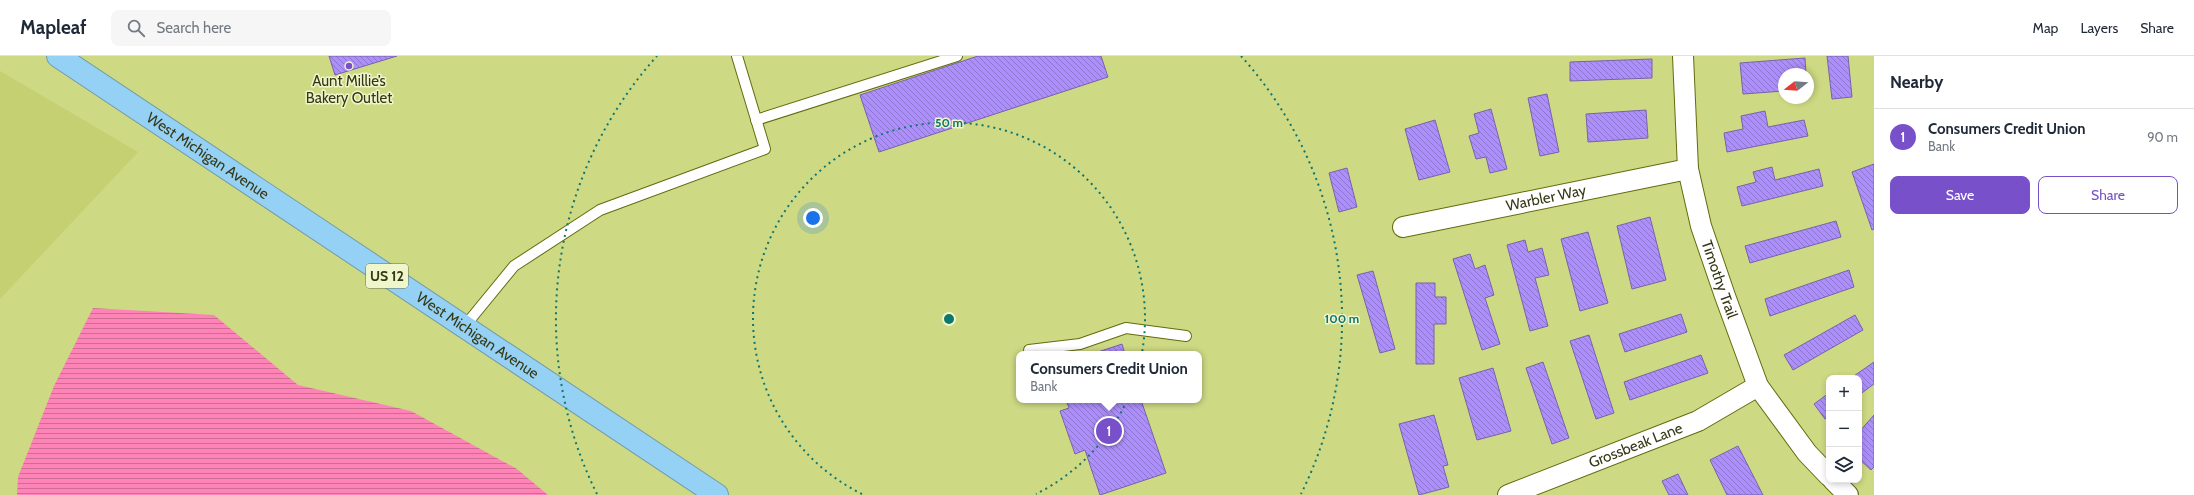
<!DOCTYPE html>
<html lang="en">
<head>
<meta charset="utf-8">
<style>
	:root { --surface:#fff; --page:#f6f6f7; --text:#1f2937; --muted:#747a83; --line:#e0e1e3; --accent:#7851ca }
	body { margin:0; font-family:Cabin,sans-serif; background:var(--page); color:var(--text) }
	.controls { position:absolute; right:12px; bottom:12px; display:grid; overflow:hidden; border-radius:8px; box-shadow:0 2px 6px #0003 }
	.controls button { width:36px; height:36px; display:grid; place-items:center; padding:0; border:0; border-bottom:1px solid var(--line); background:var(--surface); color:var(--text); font:20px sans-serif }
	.compass { position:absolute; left:1778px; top:12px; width:36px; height:36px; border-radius:50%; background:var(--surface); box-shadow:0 2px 6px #0003; rotate:253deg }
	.you { position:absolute; left:813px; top:162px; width:14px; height:14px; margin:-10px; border:3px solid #fff; border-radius:50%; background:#1a73e8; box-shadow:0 0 0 6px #1a73e833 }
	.badge { display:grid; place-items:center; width:26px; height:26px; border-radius:50%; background:var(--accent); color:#fff; font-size:13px; font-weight:700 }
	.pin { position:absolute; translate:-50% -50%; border:2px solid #fff; box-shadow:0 1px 4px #0006 }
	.popup { position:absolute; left:1016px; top:295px; width:186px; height:52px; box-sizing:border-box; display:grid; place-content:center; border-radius:8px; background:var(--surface); filter:drop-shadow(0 1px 3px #0005); font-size:13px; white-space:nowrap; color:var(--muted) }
	.popup b { font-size:15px; color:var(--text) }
	.popup::after { content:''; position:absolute; left:50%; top:100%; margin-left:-8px; border:8px solid transparent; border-top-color:var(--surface) }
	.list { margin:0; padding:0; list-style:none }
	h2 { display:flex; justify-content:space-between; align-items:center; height:52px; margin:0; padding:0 16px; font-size:17px }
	h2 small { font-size:13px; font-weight:400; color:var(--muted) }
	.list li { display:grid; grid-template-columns:26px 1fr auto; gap:12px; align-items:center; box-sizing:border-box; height:56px; padding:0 16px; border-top:1px solid var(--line) }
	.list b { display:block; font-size:15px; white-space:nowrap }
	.list p { margin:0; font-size:13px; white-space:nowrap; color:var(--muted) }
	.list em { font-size:13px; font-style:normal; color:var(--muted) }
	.actions { display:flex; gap:8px; padding:12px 16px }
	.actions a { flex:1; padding:9px 0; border:1px solid var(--accent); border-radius:8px; text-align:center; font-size:14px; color:var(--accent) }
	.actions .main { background:var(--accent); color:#fff }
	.icon { flex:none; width:22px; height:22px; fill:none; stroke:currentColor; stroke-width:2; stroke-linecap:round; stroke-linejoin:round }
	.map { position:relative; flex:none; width:1874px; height:439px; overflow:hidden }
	header { display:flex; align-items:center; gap:24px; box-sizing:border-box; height:56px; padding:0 20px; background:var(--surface); border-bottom:1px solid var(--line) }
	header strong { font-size:19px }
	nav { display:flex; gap:22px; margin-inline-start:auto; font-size:14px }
	.search { width:280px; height:36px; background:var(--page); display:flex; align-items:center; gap:10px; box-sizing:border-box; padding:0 14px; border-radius:8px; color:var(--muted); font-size:15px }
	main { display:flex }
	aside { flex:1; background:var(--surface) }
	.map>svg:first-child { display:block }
</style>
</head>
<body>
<header>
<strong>Mapleaf</strong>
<div class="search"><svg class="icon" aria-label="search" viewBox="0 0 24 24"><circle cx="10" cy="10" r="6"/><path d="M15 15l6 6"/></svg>Search here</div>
<nav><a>Map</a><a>Layers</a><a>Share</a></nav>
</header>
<main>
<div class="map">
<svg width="1874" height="439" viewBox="0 0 1874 439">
	<defs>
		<pattern id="water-rules" width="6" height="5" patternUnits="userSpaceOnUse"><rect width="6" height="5" fill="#fe83b7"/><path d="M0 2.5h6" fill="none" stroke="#ce6c94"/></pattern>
		<pattern id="building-back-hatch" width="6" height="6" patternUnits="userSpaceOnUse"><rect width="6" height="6" fill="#ad8efd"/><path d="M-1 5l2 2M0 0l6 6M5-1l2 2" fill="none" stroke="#8e75cc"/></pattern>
	</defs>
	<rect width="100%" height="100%" fill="#ced984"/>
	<polygon fill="#c4d072" points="0,15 138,96 0,243"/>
	<polygon fill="url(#water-rules)" points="93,252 214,259 298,329 411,355 517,413 548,439 17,439 18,421 54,330"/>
	<g fill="url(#building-back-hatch)" stroke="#7663aa">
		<polygon points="329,0 397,0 335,19"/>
		<polygon points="978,0 1101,0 1108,21 879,96 860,39"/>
		<polygon points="1827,0 1848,0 1852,41 1832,43"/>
		<polygon points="1805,2 1806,18 1784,18 1784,35 1743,38 1740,7"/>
		<polygon points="1652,3 1652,22 1570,25 1570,6"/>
		<polygon points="1547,38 1559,96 1540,100 1528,42"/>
		<polygon points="1491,53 1507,113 1490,117 1486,101 1476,103 1469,80 1479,77 1474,58"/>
		<polygon points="1646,54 1648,82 1588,86 1586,58"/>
		<polygon points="1765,55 1768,71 1804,64 1808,80 1727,96 1724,77 1743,73 1741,60"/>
		<polygon points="1435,64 1450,116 1419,124 1405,73"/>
		<polygon points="1874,108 1874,173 1872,174 1852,116"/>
		<polygon points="1772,111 1775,124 1819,113 1823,130 1742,150 1737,131 1756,126 1753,116"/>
		<polygon points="1347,112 1357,151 1339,156 1329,117"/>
		<polygon points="1650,161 1666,224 1632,233 1617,170"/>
		<polygon points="1836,165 1841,181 1750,207 1745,190"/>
		<polygon points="1588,176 1608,247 1580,255 1561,183"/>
		<polygon points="1525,184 1528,196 1542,192 1549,219 1535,222 1548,270 1530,275 1507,189"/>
		<polygon points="1470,198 1475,213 1485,209 1494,239 1485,242 1500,288 1482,294 1453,203"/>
		<polygon points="1849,214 1854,231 1770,260 1765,243"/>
		<polygon points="1373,215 1395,293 1380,297 1357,219"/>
		<polygon points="1416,227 1435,227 1435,241 1446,241 1446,268 1434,268 1434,308 1416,308"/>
		<polygon points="1681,258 1687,276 1625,296 1619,278"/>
		<polygon points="1855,259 1863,274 1793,314 1784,299"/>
		<polygon points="1589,279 1614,357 1596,363 1570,285"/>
		<polygon points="1122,288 1125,298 1092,298"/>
		<polygon points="1701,299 1708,317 1630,344 1624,326"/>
		<polygon points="1543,306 1569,382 1552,388 1526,312"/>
		<polygon points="1874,306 1874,328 1859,339 1859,322 1851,322"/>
		<polygon points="1493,312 1511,375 1477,384 1459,322"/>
		<polygon points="1829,337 1829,360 1825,363 1814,348"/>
		<polygon points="1066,344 1141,344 1166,417 1100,439 1085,394 1075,398 1060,355 1069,352"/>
		<polygon points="1434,359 1448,409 1443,410 1449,431 1419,439 1399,368"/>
		<polygon points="1874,359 1874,411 1871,414 1859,403 1859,376"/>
		<polygon points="1738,390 1763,439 1727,439 1710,404"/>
		<polygon points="1678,418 1688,439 1669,439 1662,425"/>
	</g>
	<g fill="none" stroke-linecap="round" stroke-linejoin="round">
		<defs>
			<g id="lane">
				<polyline points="756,64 957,0"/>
				<polyline points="464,271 514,210 600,154 765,93 737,0"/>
				<polyline points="1029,294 1080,288 1126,272 1186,280"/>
			</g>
			<g id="street">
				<path id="s1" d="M 1683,0 L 1688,113 L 1701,170 L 1725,240 L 1758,330 L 1807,397 L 1829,420"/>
				<path id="s2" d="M 1403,171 L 1688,113"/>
				<polyline points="1833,424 1848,439"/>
				<path id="s3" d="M 1508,439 L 1698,365 L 1758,330"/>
			</g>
			<g id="highway">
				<path id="s4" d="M 58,0 L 717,439"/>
			</g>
		</defs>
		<use href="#lane" stroke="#646b0d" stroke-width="12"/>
		<use href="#street" stroke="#646b0d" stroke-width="22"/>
		<use href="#highway" stroke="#739ba6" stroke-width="24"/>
		<use href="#lane" stroke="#fff" stroke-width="10"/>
		<use href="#street" stroke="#fff" stroke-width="20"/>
		<use href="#highway" stroke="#95d1f4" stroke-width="22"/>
	</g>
	<g fill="none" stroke="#0f766e" stroke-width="2" stroke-dasharray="2 4">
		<path d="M862 438A196 196 0 1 1 1036 438"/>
		<path d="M597 438A393 393 0 0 1 657 0M1241 0A393 393 0 0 1 1301 438"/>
	</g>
	<circle fill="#7851ca" stroke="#f0f6cc" stroke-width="1.5" cx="349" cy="10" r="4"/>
	<g text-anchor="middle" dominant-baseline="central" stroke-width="3" stroke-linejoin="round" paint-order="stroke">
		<rect fill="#f0f6cc" stroke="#6d714c" stroke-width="1" x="366" y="208" width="42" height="24" rx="3"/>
		<g font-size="14" font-weight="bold" fill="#353815">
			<text x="387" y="220">US 12</text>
		</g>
		<g font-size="15" fill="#353815" stroke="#f0f6cc">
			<text x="349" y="25">Aunt Millie’s<tspan x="349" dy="17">Bakery Outlet</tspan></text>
		</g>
		<g font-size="15" fill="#353815" stroke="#f0f6cc">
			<text stroke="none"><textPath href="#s4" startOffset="180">West Michigan Avenue</textPath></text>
			<text stroke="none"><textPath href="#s2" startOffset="146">Warbler Way</textPath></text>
			<text stroke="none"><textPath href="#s1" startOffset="228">Timothy Trail</textPath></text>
			<text stroke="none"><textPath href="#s4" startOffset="504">West Michigan Avenue</textPath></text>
			<text stroke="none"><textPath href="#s3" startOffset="137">Grossbeak Lane</textPath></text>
		</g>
	</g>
	<circle cx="949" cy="263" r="6" fill="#0f766e" stroke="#f0f6cc" stroke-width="2"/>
	<g font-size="12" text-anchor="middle" font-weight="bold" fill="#0f766e" stroke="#f0f6cc" stroke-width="3" stroke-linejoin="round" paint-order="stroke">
		<text x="949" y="71">50 m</text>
		<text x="1342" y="267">100 m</text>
	</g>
</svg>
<div class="controls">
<button>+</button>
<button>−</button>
<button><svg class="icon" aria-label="layers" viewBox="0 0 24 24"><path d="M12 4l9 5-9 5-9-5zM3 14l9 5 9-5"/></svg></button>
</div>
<svg class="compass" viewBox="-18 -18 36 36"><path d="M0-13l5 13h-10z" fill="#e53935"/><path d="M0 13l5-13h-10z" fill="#747a83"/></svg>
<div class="you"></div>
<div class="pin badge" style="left:1109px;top:375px">1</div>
<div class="popup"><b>Consumers Credit Union</b>Bank</div>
</div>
<aside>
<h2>Nearby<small></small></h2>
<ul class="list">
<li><span class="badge">1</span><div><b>Consumers Credit Union</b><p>Bank</p></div><em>90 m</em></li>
</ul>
<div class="actions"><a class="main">Save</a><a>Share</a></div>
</aside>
</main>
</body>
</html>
